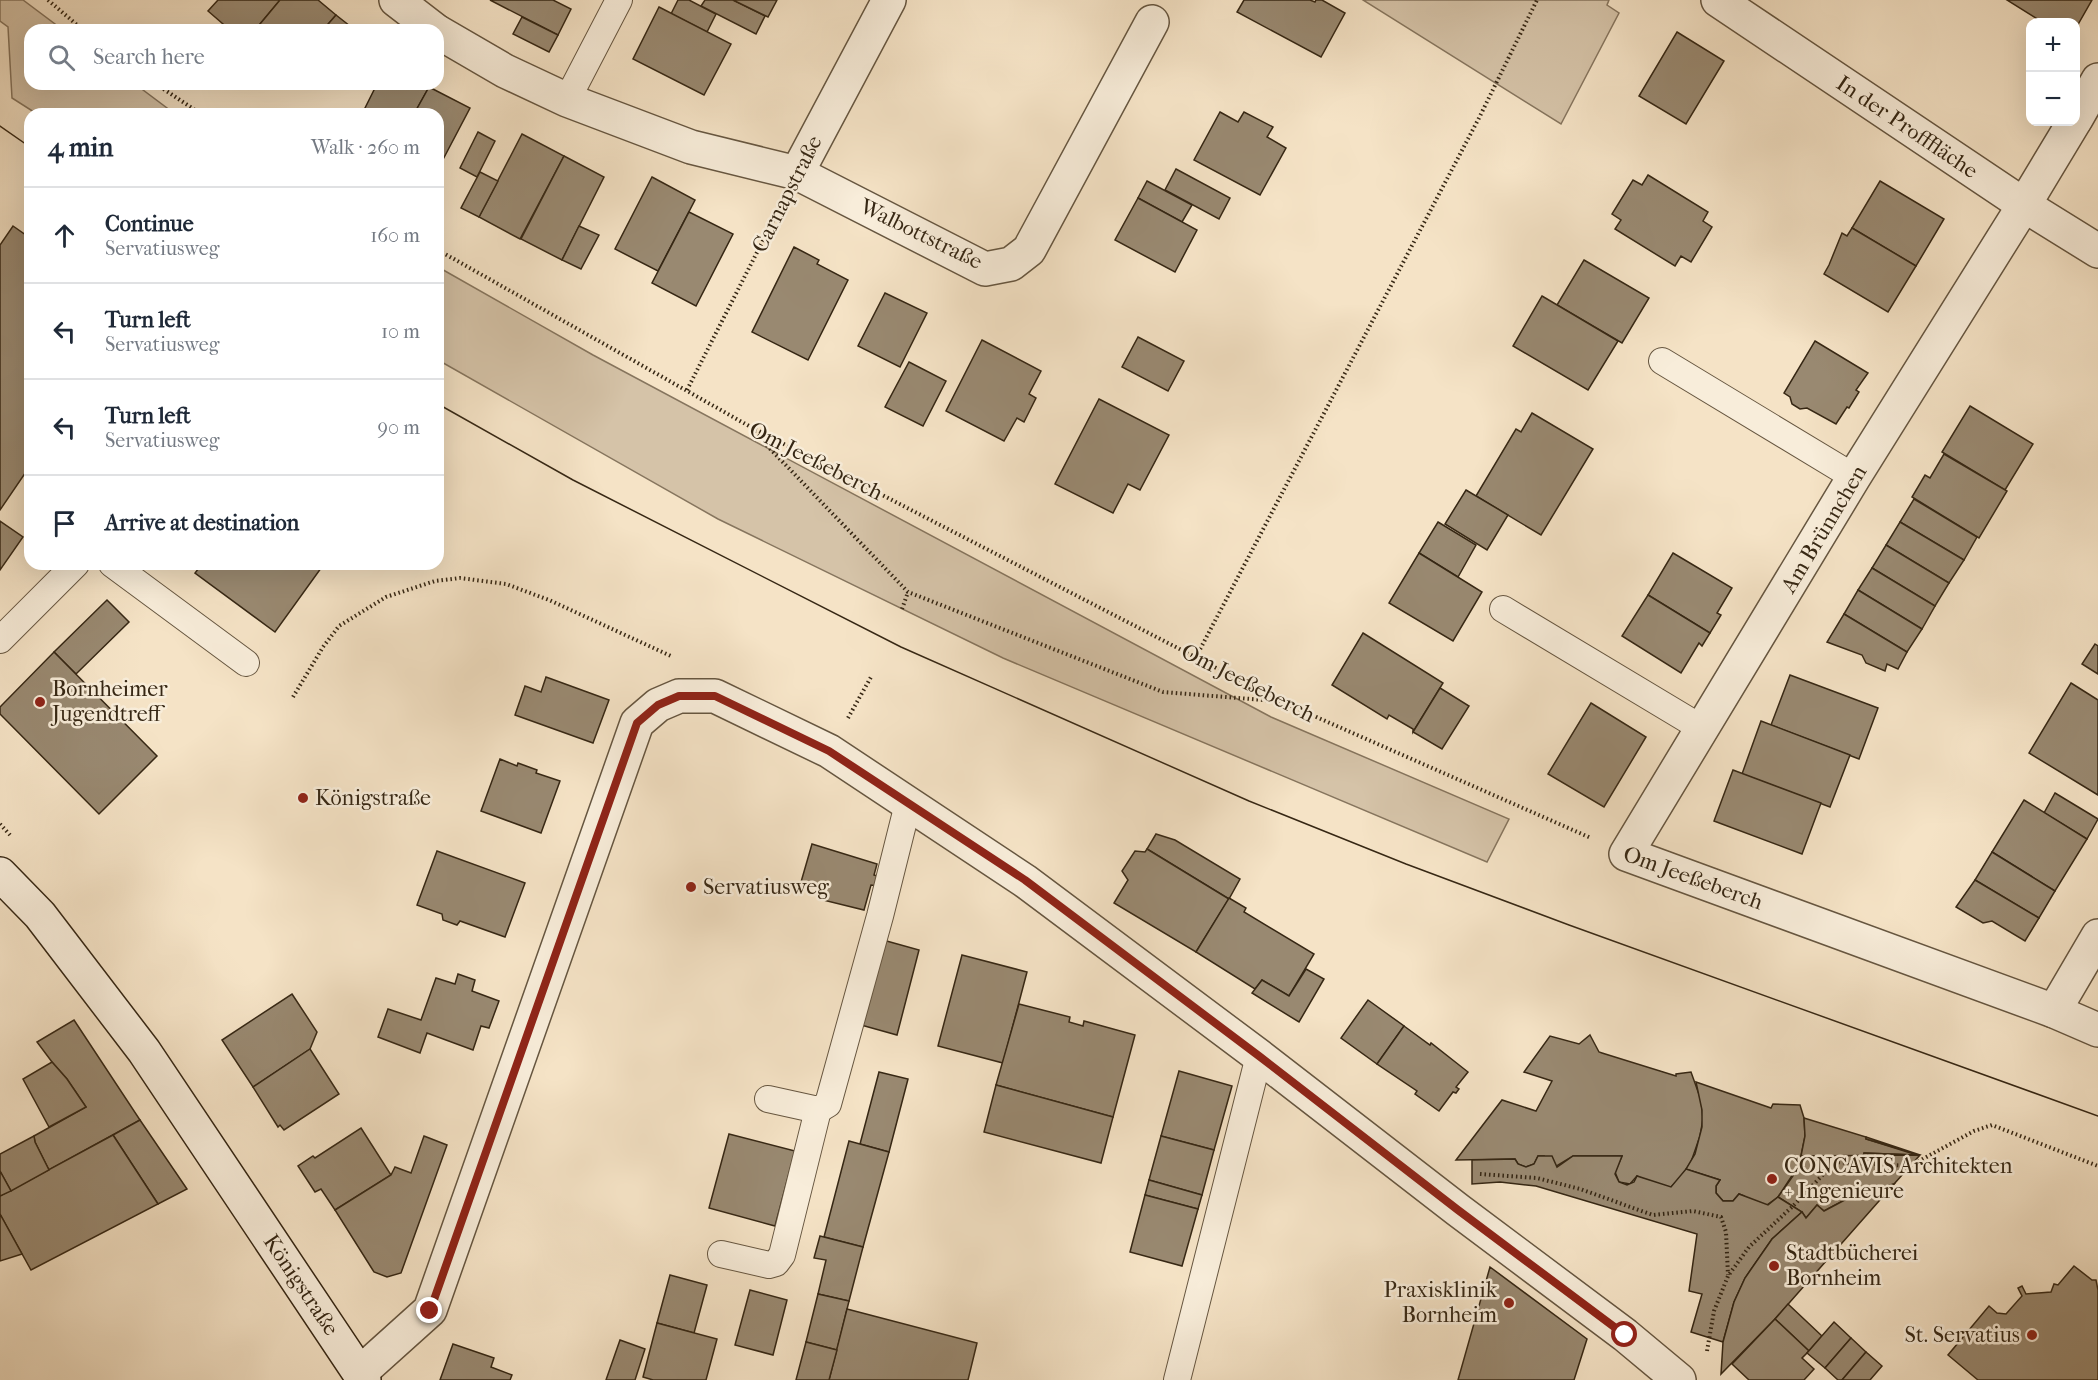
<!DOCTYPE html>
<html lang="en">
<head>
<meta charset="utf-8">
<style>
	:root { --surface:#fff; --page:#f2f2f3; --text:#1f2937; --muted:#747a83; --line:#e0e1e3 }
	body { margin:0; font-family:"IM FELL French Canon",serif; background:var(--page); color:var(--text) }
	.controls { position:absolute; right:18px; top:18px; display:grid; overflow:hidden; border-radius:12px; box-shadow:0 6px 24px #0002 }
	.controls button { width:54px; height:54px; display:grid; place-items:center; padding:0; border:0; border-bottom:2px solid var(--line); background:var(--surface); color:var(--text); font:30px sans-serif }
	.stop { position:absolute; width:18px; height:18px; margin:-14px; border:4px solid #8f2418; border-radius:50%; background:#fff }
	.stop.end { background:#8f2418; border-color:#fff; box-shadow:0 2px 6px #0008 }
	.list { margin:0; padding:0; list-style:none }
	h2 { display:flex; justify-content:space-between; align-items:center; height:78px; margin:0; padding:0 24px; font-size:26px }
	h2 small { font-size:20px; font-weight:400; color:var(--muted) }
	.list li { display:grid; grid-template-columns:39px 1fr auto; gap:18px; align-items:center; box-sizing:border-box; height:96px; padding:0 24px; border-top:2px solid var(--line) }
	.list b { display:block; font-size:22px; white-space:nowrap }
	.list p { margin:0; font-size:20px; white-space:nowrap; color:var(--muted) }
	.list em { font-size:20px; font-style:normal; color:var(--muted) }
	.icon { flex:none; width:33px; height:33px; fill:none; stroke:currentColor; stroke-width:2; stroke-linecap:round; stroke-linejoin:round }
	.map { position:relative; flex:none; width:2098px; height:1380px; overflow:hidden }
	.search { position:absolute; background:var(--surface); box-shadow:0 6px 24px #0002; left:24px; top:24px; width:420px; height:66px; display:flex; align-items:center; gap:15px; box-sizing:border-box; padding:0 21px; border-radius:18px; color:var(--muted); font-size:22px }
	.panel { position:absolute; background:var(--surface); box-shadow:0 6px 24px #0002; left:24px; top:108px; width:420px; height:462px; border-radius:18px }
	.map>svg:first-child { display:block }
</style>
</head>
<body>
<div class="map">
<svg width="2098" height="1380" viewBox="0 0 2098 1380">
	<rect width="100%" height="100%" fill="#f5e3c6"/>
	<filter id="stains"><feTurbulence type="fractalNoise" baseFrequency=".00333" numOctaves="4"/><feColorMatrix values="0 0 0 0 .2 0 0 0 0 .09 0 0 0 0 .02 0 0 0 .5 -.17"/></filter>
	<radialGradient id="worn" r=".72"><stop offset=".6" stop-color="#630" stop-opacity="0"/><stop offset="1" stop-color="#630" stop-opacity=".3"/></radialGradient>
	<g fill="#d5c3a8" stroke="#86755e" stroke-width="1.5">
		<polygon points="0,0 23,0 63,30 30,30 30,84 135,84 175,114 37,114 12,98 8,27 0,21"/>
		<polygon points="1363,0 1609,0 1607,5 1619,13 1561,124"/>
		<polygon points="438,267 593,355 1271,717 1509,819 1487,862 1003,658 718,519 438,360"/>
	</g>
	<g fill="#998971" stroke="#362714" stroke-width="1.5">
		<polygon points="218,0 280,0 255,30 230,30 208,11"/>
		<polygon points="280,0 318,0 336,15 323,30 255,30"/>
		<polygon points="490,0 553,0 571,9 558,35"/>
		<polygon points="678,0 689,0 716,14 707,32 671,14"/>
		<polygon points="705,0 733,0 765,16 756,34 701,6"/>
		<polygon points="733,0 777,0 768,17"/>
		<polygon points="1244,0 1310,0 1315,2 1316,0 1322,0 1345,13 1321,57 1237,12"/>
		<polygon points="2007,0 2092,0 2076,28 2076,22 2042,22"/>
		<polygon points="659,7 731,44 704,95 633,59"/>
		<polygon points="336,15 355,30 323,30"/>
		<polygon points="522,17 558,35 549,52 513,34"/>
		<polygon points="1677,32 1724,61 1686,124 1639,96"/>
		<polygon points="377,84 423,84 429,87 414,114 362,114"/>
		<polygon points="429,87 470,108 438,169 438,114 414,114"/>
		<polygon points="1220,112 1238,122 1244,112 1273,127 1267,137 1286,148 1260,195 1194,160"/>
		<polygon points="478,132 495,141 477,177 460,168"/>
		<polygon points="522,134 564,156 520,239 479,217"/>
		<polygon points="564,156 604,177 562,260 521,239"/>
		<polygon points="1176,169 1230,198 1219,219 1165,190"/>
		<polygon points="480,172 498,181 479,217 461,208"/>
		<polygon points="1648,175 1708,212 1703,221 1712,227 1691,262 1681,256 1675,266 1615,229 1621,220 1612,214 1633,180 1642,185"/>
		<polygon points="652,177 695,200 658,271 615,249"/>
		<polygon points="1147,181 1192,205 1182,222 1138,198"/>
		<polygon points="1880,181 1944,219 1916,266 1852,228"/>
		<polygon points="1138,198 1197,230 1175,272 1115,240"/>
		<polygon points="689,212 733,234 696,306 652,283"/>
		<polygon points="13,226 30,238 30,466 0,510 0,245"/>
		<polygon points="579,226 599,235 581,269 562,260"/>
		<polygon points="1852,228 1916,266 1888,312 1824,274 1829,265 1842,233 1847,236"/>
		<polygon points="794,247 819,260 817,264 848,280 808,360 752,332"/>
		<polygon points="1584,260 1649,298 1622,343 1557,305"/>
		<polygon points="885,293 927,313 900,367 858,346"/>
		<polygon points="1542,296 1618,341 1588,390 1513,346"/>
		<polygon points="1138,337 1184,361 1168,391 1122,367"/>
		<polygon points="982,340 1041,371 1029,394 1036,398 1024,422 1017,418 1004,441 946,411"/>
		<polygon points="1815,341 1868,373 1856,390 1859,392 1849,408 1847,407 1836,424 1807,408 1800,409 1792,404 1790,397 1784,393"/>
		<polygon points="909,362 946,381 923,426 885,407"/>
		<polygon points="1099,399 1169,435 1140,490 1128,484 1113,513 1055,484"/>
		<polygon points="1970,406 2033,444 2005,490 1942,452"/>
		<polygon points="1532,413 1593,449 1541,535 1476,496 1516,429 1521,432"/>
		<polygon points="1944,454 2007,491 1979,538 1912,497 1925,475 1930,478"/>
		<polygon points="1466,490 1508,515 1487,550 1445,524"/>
		<polygon points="1914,499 1977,537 1964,560 1900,522"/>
		<polygon points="0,521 23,537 0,570"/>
		<polygon points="1438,522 1476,545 1458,577 1419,553"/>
		<polygon points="1900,522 1964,560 1949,583 1886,545"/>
		<polygon points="1886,545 1949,583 1935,606 1872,568"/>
		<polygon points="1419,553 1482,592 1453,641 1389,603"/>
		<polygon points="1673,553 1732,588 1717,613 1721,615 1710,633 1648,595"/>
		<polygon points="202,564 324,564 275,632 195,573"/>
		<polygon points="1872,568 1935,606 1922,629 1858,590"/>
		<polygon points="1858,590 1922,629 1907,652 1844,614"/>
		<polygon points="1648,595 1710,633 1702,646 1699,643 1681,673 1622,636"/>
		<polygon points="107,600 129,622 76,674 54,652"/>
		<polygon points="1844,614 1907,652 1898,669 1887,664 1885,671 1866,663 1862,655 1827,642"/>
		<polygon points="1363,633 1443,683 1413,732 1413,729 1389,715 1387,719 1332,685"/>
		<polygon points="2095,644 2098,646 2098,674 2082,664"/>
		<polygon points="54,652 157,756 99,814 0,714 0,707"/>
		<polygon points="1790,675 1878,708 1859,759 1771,725"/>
		<polygon points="546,677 609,700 593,743 515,715 525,686 541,692"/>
		<polygon points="2071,683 2098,700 2098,795 2029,753"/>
		<polygon points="1440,688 1469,706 1442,749 1413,732"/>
		<polygon points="1591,703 1646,737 1604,807 1548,774"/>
		<polygon points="1761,721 1850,755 1830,807 1742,774"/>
		<polygon points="500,759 517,766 518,763 537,770 536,773 560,781 541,833 481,811"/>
		<polygon points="1733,770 1821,803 1802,854 1714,821"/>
		<polygon points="2055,793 2098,819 2087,839 2044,813"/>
		<polygon points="2024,800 2087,839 2055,891 1992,852"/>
		<polygon points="1156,834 1175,840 1240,879 1229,899 1147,849"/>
		<polygon points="812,844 877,864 874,875 880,877 878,886 871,885 864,910 823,900 825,889 801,882"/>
		<polygon points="1147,849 1229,899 1196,952 1114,903 1128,880 1122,871 1135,851 1145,852"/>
		<polygon points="437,851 525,883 505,937 460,921 457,925 443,920 442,914 417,905"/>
		<polygon points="1992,852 2055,891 2039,918 1975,880"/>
		<polygon points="1975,880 2039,918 2025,941 1992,921 1983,923 1956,907"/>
		<polygon points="1229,898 1246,908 1244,912 1314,954 1289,996 1262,980 1255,989 1196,952"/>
		<polygon points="883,940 919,950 897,1035 861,1025"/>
		<polygon points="962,955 1027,972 1003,1063 938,1046"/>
		<polygon points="1306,969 1324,979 1299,1022 1252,993 1262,980 1289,996"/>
		<polygon points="458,974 475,980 472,991 499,1001 489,1028 481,1026 473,1050 427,1033 420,1053 378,1037 388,1009 421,1020 436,978 455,984"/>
		<polygon points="292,994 317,1032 310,1049 253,1087 222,1040"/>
		<polygon points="1368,1000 1404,1026 1377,1064 1341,1038"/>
		<polygon points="1019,1004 1070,1017 1069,1022 1083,1026 1084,1021 1135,1035 1113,1117 996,1085"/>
		<polygon points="74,1020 140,1120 49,1170 35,1142 34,1136 86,1107 67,1079 52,1062 37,1042"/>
		<polygon points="1404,1026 1430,1045 1431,1043 1468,1072 1456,1087 1459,1089 1456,1093 1453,1092 1439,1111 1415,1094 1417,1091 1377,1064"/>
		<polygon points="1590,1035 1599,1052 1602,1053 1676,1076 1676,1074 1691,1072 1701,1100 1703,1119 1700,1136 1691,1162 1682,1176 1671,1187 1652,1200 1633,1207 1643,1179 1637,1176 1630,1184 1619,1182 1615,1172 1622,1156 1573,1156 1550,1170 1538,1175 1544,1156 1538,1156 1534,1164 1526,1167 1518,1164 1515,1159 1456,1160 1502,1100 1536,1111 1552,1081 1524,1072 1550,1036 1579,1044"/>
		<polygon points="310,1049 339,1094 284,1130 280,1125 278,1127 253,1087"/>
		<polygon points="52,1062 67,1079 86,1107 49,1127 23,1079"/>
		<polygon points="1179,1071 1232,1086 1214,1150 1161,1136"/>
		<polygon points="879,1072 908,1079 889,1152 860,1144"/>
		<polygon points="1696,1082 1771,1108 1773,1104 1800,1105 1804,1118 1805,1136 1801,1156 1797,1168 1778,1197 1750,1217 1736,1221 1744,1196 1739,1194 1733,1201 1723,1201 1716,1193 1716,1186 1720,1180 1686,1169 1695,1154 1702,1127 1702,1110"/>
		<polygon points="996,1085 1113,1117 1101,1163 984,1132"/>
		<polygon points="1804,1118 1866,1137 1866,1139 1917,1155 1864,1153 1863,1156 1801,1156 1805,1136"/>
		<polygon points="140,1120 187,1189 158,1204 113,1135"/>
		<polygon points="361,1128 391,1175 335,1210 321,1189 315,1192 298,1166 313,1156 315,1158"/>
		<polygon points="729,1134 795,1151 775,1226 709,1208"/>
		<polygon points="113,1135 158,1204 31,1270 0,1214 0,1196"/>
		<polygon points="34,1136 35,1142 49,1170 11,1191 0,1171 0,1154"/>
		<polygon points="424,1136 447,1145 401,1273 387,1277 374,1272 335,1210 391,1175 395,1167 411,1173"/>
		<polygon points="1161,1136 1214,1150 1202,1195 1149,1180"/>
		<polygon points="1866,1137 1920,1155 1866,1139"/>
		<polygon points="849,1141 889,1152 863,1247 824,1237"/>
		<polygon points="1864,1153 1915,1155 1863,1156"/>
		<polygon points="1920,1155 1894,1184 1856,1194 1824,1211 1817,1205 1806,1218 1802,1212 1778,1197 1793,1176 1801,1156"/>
		<polygon points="1538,1156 1552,1156 1557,1167 1573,1156 1622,1156 1615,1174 1619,1182 1627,1185 1634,1182 1637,1176 1671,1187 1686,1169 1720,1180 1716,1186 1716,1193 1723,1201 1733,1201 1739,1194 1768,1205 1778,1197 1802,1212 1772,1239 1745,1278 1734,1302 1723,1342 1691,1332 1702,1294 1689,1291 1697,1234 1536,1186 1500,1182 1472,1184 1472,1160 1515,1159 1518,1164 1526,1167 1534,1164"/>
		<polygon points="0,1171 11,1191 0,1196"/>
		<polygon points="1149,1180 1202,1195 1198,1209 1145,1195"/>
		<polygon points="1894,1184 1775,1319 1721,1374 1723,1342 1734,1302 1745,1278 1772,1239 1802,1212 1806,1218 1817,1205 1824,1211 1856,1194"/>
		<polygon points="1145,1195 1198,1209 1182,1266 1130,1252"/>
		<polygon points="0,1214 22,1254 0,1261"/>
		<polygon points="820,1236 863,1247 849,1301 818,1294 826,1260 814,1258"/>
		<polygon points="2074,1266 2092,1280 2096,1280 2098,1290 2098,1380 1978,1380 1948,1355 1989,1306 1997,1313 2006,1314 2022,1296 2018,1288 2022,1286 2026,1294 2051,1292 2054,1284 2058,1285"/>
		<polygon points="1490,1267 1587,1339 1574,1380 1458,1380"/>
		<polygon points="670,1275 707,1285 694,1333 657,1323"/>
		<polygon points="750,1290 787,1300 773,1355 735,1345"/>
		<polygon points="818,1294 849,1301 837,1350 806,1342"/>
		<polygon points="1788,1304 1822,1336 1809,1351 1775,1319"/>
		<polygon points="847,1309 977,1343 968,1380 829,1380"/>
		<polygon points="1775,1319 1809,1351 1802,1358 1814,1369 1804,1380 1749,1380 1732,1364"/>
		<polygon points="1834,1322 1851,1338 1825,1368 1807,1353"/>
		<polygon points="657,1323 717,1339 706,1380 653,1380 643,1377"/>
		<polygon points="1851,1338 1866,1352 1842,1380 1838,1380 1825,1368"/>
		<polygon points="620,1340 645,1349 635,1380 606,1380"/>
		<polygon points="806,1342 837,1350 829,1380 796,1380"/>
		<polygon points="453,1344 494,1358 491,1367 512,1375 510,1380 440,1380"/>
		<polygon points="1866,1352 1882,1366 1870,1380 1842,1380"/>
	</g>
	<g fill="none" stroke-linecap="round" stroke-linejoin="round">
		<defs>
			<g id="lane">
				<polyline points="567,100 619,0"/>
				<polyline points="1662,361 1854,477"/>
				<polyline points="112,564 246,663"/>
				<polyline points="1503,609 1703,729"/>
				<polyline points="0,640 76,564"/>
				<polyline points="768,1099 818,1110 828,1104 880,916 908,804"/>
				<polyline points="721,1254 769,1265 776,1263 782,1255 818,1110"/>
				<polyline points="1177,1380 1259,1056"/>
			</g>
			<g id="street">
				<polyline points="396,0 435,30"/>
				<polyline points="1718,0 2024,205 2098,251"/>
				<polyline points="438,32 505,71 567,100 691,147 797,173 985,269 1011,264 1029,250 1152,22"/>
				<polyline points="2076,119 2098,80"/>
				<polyline points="2074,122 2024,205 1854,477 1626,854 2054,1011 2098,1030"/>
				<polyline points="797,173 889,0"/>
				<polyline points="2054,1011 2098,936"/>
				<polyline points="360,1373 430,1310 637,723 658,705 679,696 715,696 829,751 1025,881 1259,1056 1458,1210 1625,1335 1679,1380"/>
			</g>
			<polyline id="secondary" points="0,874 40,915 144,1051 364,1380"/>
		</defs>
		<use href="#lane" stroke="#665640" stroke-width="28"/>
		<use href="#street" stroke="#665640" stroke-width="36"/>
		<use href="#secondary" stroke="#362714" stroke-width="36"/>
		<g stroke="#362714" stroke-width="4" stroke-dasharray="1.5 3" stroke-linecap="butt">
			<polyline points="48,0 83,30"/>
			<polyline points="156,84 201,114"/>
			<polyline points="438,250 749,426 1280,701 1591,838"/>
			<polyline points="687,390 779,209"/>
			<polyline points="751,429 908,592 1163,692 1276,701"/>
			<polyline points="902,609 908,592"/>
			<polyline points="1196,657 1479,118 1537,0"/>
			<polyline points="293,697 323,647 339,626 386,597 435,581 460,578 506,584 549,600 671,656"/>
			<polyline points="848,718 871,677"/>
			<polyline points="0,824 10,835"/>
			<polyline points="1480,1174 1537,1178 1580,1189 1653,1215 1693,1211 1721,1217 1726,1232 1728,1275"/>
			<polyline points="1707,1351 1714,1311 1728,1276 1749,1247 1793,1206 1835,1162 1910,1166 1974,1131 1992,1125 2098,1166"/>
		</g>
		<use href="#lane" stroke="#f8edda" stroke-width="26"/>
		<use href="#street" stroke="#f8edda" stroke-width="33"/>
		<use href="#secondary" stroke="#f8edda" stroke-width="33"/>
		<g stroke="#362714" stroke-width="1.5">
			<polyline points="0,126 30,147"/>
			<polyline points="438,404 573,480 901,647 1249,801 1406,864 1569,925 2098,1116"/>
		</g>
	</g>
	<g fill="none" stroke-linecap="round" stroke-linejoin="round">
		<polyline stroke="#8f2418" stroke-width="8" points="430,1311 637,723 658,705 679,696 715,696 829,751 1025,880 1259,1056 1458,1210 1625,1335"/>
	</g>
	<g fill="#8f2418" stroke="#f8edda" stroke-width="2">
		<circle cx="40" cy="702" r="6"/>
		<circle cx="303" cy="798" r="6"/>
		<circle cx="691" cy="887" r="6"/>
		<circle cx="1772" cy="1179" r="6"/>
		<circle cx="1774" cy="1266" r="6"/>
		<circle cx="1509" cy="1303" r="6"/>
		<circle cx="2032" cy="1335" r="6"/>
	</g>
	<g text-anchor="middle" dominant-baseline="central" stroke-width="5" stroke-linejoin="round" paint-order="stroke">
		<g font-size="22" fill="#362714" stroke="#f8edda">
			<text transform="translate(1907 127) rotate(34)">In der Profffläche</text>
			<text transform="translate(787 194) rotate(-63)">Carnapstraße</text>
			<text transform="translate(921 234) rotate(26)">Walbottstraße</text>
			<text transform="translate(816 461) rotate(27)">Om Jeeßeberch</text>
			<text transform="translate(1824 529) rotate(-59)">Am Brünnchen</text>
			<text transform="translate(1248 683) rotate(27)">Om Jeeßeberch</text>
			<text transform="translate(1693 878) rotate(20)">Om Jeeßeberch</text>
			<text transform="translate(301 1285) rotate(56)">Königstraße</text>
		</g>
		<g font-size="22" fill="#362714" stroke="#f8edda" text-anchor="start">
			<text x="52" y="689">Bornheimer<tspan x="52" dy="25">Jugendtreff</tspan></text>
			<text x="315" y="798">Königstraße</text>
			<text x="703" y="887">Servatiusweg</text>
			<text x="1784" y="1166">CONCAVIS Architekten<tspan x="1784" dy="25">+ Ingenieure</tspan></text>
			<text x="1786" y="1253">Stadtbücherei<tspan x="1786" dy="25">Bornheim</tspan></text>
			<text x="1497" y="1290" text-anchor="end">Praxisklinik<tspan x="1497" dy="25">Bornheim</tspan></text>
			<text x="2020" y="1335" text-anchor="end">St. Servatius</text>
		</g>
	</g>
	<rect width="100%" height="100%" filter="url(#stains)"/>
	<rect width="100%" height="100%" fill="url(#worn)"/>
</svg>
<div class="controls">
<button>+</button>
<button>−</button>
</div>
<div class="stop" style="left:1625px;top:1335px"></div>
<div class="stop end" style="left:430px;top:1311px"></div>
<div class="search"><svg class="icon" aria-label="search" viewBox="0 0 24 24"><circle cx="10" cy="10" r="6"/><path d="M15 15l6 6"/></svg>Search here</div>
<section class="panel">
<h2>4 min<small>Walk · 260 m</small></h2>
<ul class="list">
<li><svg class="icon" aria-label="ahead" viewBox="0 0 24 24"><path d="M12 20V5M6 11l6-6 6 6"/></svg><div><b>Continue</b><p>Servatiusweg</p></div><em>160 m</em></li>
<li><svg class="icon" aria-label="left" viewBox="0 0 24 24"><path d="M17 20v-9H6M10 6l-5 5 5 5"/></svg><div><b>Turn left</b><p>Servatiusweg</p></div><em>10 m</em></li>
<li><svg class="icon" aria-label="left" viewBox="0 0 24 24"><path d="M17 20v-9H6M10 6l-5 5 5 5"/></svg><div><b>Turn left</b><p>Servatiusweg</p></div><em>90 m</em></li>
<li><svg class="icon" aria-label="arrive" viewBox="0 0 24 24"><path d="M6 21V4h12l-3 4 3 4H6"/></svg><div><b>Arrive at destination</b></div></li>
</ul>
</section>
</div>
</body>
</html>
